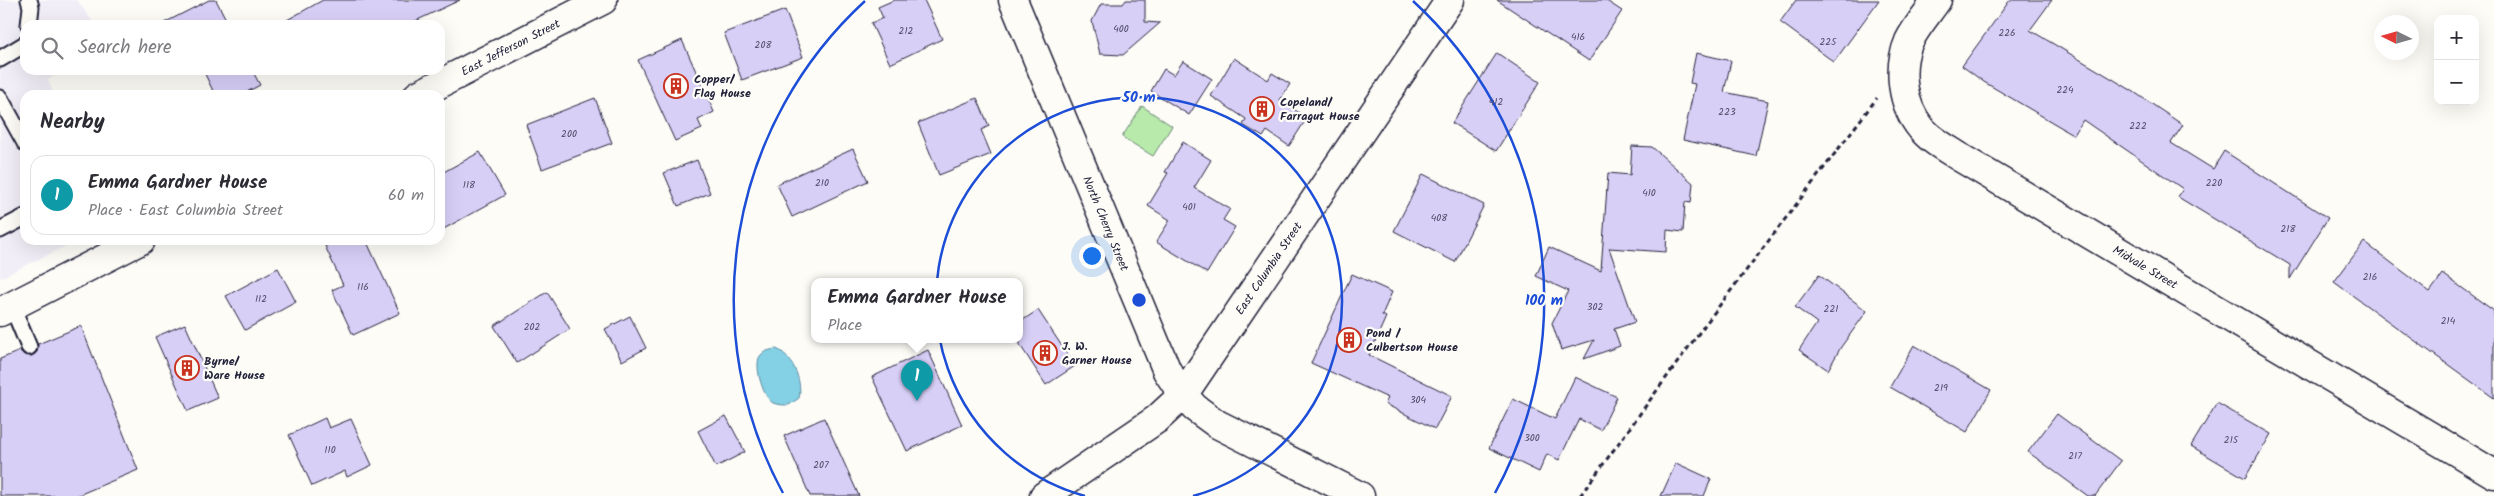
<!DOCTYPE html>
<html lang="en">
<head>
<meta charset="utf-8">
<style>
	:root { --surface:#fff; --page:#f2f2f3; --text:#2b2b33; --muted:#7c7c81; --line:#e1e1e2; --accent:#0b8043 }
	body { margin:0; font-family:Kalam,sans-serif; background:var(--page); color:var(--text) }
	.controls { position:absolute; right:15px; top:15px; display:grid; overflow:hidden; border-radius:10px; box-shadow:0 5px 20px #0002 }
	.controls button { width:45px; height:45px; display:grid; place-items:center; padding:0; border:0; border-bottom:1px solid var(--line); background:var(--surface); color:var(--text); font:25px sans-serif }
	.compass { position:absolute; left:2374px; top:15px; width:45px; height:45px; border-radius:50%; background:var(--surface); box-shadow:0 5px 20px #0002; rotate:275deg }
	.you { position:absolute; left:1091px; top:255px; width:18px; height:18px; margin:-12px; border:4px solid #fff; border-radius:50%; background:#1a73e8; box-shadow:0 0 0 8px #1a73e833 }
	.badge { display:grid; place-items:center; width:32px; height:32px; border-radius:50%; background:var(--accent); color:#fff; font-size:16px; font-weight:700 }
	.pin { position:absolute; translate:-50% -41px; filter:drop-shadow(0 1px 2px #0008) }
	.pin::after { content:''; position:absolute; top:26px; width:18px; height:15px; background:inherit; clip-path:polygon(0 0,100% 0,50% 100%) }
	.popup { position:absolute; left:811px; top:278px; width:212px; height:65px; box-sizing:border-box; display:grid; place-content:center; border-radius:10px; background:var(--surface); filter:drop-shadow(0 1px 4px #0005); font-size:16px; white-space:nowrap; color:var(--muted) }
	.popup b { font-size:19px; color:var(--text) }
	.popup::after { content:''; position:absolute; left:50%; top:100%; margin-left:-10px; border:10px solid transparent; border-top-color:var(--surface) }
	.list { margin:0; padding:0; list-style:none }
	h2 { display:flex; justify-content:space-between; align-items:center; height:65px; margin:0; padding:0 20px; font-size:21px }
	h2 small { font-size:16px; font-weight:400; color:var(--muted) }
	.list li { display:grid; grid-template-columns:32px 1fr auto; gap:15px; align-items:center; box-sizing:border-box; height:80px; margin:0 10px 10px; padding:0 10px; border:1px solid var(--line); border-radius:15px }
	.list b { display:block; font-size:19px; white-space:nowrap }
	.list p { margin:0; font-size:16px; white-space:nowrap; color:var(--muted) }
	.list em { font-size:16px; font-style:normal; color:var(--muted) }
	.icon { flex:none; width:28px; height:28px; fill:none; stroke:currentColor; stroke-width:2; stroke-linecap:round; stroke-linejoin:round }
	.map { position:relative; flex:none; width:2494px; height:496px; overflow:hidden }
	.search { position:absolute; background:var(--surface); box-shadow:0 5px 20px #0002; left:20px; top:20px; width:425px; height:55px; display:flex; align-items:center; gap:12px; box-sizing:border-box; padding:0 18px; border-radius:15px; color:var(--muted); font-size:19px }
	.panel { position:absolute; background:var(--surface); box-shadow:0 5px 20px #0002; left:20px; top:90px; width:425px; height:155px; border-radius:15px }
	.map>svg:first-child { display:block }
</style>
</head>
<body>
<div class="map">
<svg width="2494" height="496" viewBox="0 0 2494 496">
	<rect width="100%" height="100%" fill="#fdfcf7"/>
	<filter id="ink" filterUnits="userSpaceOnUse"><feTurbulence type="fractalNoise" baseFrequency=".02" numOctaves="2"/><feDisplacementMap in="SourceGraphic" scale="10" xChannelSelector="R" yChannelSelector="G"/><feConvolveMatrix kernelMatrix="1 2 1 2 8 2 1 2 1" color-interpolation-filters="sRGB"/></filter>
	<g filter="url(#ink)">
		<polygon fill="#f2eef7" points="0,0 77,0 95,25 25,25 25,70 62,70 48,80 54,95 25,95 25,240 78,240 0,278"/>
		<polygon fill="#b8eaab" stroke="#6d8673" points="1142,106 1172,126 1153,156 1122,137"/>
		<path fill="#84d0e4" stroke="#5d8aa0" d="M 776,349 C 792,354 803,382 799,398 L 789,405 C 784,405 778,405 773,403 C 763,397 755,369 759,358 C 762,351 770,350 776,349 Z"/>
		<g fill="#d8cff7" stroke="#22223b">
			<polygon points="209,0 216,0 229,25 160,25"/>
			<polygon points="323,0 460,0 407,25 278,25"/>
			<polygon points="894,0 924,0 942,39 890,64 871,23 883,18 878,7"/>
			<polygon points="1126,0 1145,0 1145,22 1160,23 1123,55 1100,54 1092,21 1101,4 1123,4"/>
			<polygon points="1497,0 1605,0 1622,11 1589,61"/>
			<polygon points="1796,0 1879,0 1834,62 1780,22"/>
			<polygon points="2010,0 2052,0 2030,30 2131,90 2183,125 2171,143 2213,169 2224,151 2328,218 2290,279 2290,265 2178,197 2183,189 2083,120 2074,135 1984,82 1962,66"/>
			<polygon points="785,10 803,57 742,80 724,33"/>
			<polygon points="682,40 714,112 698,120 702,129 675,141 638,60"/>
			<polygon points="1497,53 1540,82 1496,151 1452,123"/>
			<polygon points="1696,53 1731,61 1724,92 1768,101 1756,156 1683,140 1695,84 1690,83"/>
			<polygon points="1234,58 1268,80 1272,73 1290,84 1280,100 1307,118 1289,146 1267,131 1263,137 1243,125 1246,119 1211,96"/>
			<polygon points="1183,61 1212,79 1189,115 1151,91 1164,69 1174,75"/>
			<polygon points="203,70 252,70 260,85 241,95 215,95"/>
			<polygon points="595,98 612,143 542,169 526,125"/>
			<polygon points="977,98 989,126 981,130 991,154 939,175 918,123"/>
			<polygon points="1183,142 1211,160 1194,188 1230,209 1223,220 1235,227 1207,273 1156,242 1170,220 1148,206 1168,173 1165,172"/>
			<polygon points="1632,146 1652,147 1693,183 1691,203 1685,202 1683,232 1667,230 1666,252 1609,248 1635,322 1614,329 1620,346 1584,359 1594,340 1561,350 1552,323 1568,291 1536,276 1549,247 1601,271 1608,173 1630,175"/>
			<polygon points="853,149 868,181 792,217 777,184"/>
			<polygon points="480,152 505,195 440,231 440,174"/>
			<polygon points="697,160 710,193 678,206 664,173"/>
			<polygon points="1423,174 1484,205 1455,262 1394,231"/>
			<polygon points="339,240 366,240 400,313 353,335 332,290 343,285 325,246"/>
			<polygon points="2364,242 2430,292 2443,274 2494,311 2494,398 2334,282"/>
			<polygon points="278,268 296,302 245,330 226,296"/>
			<polygon points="1352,274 1392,292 1382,315 1386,317 1369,355 1452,396 1435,429 1385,404 1388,398 1311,363"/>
			<polygon points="1819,275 1867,311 1841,347 1828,370 1799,350 1817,323 1795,307"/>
			<polygon points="547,292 570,329 517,363 494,326"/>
			<polygon points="1038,310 1075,366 1046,385 1020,345 1020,322"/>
			<polygon points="630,316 646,348 622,361 605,329"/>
			<polygon points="185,324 218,398 188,411 155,337"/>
			<polygon points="81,326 138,470 76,496 0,496 0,359 20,351 24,355 32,356 37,352 38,344"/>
			<polygon points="1914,345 1991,390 1967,432 1890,387"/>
			<polygon points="928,350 962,425 907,451 872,377"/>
			<polygon points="1575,377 1617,397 1601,430 1579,419 1559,460 1547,454 1539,472 1489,448 1513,399 1555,419"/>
			<polygon points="2217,403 2271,434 2245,478 2191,446"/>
			<polygon points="2057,414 2121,461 2095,496 2088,496 2028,452"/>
			<polygon points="726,416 745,452 716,467 698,431"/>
			<polygon points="325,418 329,428 351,419 372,465 347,477 345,471 312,486 289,435"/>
			<polygon points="824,418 859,496 810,496 784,436"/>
			<polygon points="1676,463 1711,479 1704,496 1661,496"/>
		</g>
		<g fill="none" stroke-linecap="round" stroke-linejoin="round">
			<defs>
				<g id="service">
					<polyline points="29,0 31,7 29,25"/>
					<polyline points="0,59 25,44"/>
					<polyline points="0,98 25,143"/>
					<polyline points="0,230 25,217"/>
					<polyline points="12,306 29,347"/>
				</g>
				<g id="minor">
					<path id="s1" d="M 1013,0 L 1167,371 L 1183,395 L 1195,408 L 1217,424 L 1360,496"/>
					<path id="s2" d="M 1937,0 C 1928,13 1916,27 1909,41 C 1897,69 1902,105 1921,128 C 1931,141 1948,149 1961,158 L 2494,474"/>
					<path id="s3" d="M 418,95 L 603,0"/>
					<polyline points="0,312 141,240"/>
				</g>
				<g id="tertiary">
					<path id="s4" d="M 1044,496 L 1157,419 L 1183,395 L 1450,0"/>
				</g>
			</defs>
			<use href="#service" stroke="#22223b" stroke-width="19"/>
			<use href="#minor" stroke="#22223b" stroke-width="31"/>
			<use href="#tertiary" stroke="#22223b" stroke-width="31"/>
			<polyline stroke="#22223b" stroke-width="3" stroke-dasharray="5 4" stroke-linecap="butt" points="1580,496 1704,326 1877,98"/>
			<use href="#service" stroke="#fdfcf7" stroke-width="15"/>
			<use href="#minor" stroke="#fdfcf7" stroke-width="28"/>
			<use href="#tertiary" stroke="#fdfcf7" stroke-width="28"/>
		</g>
	</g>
	<g fill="none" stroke="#1d4ed8" stroke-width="2.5">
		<path d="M1085 496A203 203 0 1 1 1193 496"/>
		<path d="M783 493A405 405 0 0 1 865 1M1413 1A405 405 0 0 1 1495 493"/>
	</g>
	<defs>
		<symbol id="building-ring" viewBox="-11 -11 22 22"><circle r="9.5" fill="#fdfcf7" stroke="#c8321e" stroke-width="1.5"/><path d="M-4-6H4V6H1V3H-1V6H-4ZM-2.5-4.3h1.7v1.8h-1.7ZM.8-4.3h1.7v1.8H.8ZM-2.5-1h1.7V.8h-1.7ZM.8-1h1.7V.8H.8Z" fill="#c8321e"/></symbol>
	</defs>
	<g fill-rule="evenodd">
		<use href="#building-ring" x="662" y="72" width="28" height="28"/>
		<use href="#building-ring" x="1248" y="95" width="28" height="28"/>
		<use href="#building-ring" x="1335" y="326" width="28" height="28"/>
		<use href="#building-ring" x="1031" y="339" width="28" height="28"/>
		<use href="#building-ring" x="173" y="354" width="28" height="28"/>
	</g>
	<g text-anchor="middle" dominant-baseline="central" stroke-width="4.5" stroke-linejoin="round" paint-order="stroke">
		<g font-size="10" fill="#504d6a">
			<text x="1121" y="29">400</text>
			<text x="906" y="31">212</text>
			<text x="2007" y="33">226</text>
			<text x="1578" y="37">416</text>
			<text x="1828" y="42">225</text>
			<text x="763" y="45">208</text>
			<text x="2065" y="90">224</text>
			<text x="1496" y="102">412</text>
			<text x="1727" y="112">223</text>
			<text x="2138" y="126">222</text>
			<text x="569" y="134">200</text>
			<text x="822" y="183">210</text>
			<text x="2214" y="183">220</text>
			<text x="469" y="185">118</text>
			<text x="1649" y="193">410</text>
			<text x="1189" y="207">401</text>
			<text x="1439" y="218">408</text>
			<text x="2288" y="229">218</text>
			<text x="2370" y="277">216</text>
			<text x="363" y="287">116</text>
			<text x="261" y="299">112</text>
			<text x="1595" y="307">302</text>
			<text x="1831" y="309">221</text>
			<text x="2448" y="321">214</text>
			<text x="532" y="327">202</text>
			<text x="1941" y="388">219</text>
			<text x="1418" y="400">304</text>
			<text x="1532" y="438">300</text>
			<text x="2231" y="440">215</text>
			<text x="330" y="450">110</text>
			<text x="2075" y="456">217</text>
			<text x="821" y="465">207</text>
		</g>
		<g font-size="12" fill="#22223b" stroke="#fdfcf7">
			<text stroke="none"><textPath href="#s3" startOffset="104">East Jefferson Street</textPath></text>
			<text stroke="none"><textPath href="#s1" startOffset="242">North Cherry Street</textPath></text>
			<text stroke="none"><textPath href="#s2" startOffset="406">Midvale Street</textPath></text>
			<text stroke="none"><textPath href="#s4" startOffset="325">East Columbia Street</textPath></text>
		</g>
		<g font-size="12" font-weight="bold" fill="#22223b" stroke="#fdfcf7" text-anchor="start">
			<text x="694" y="79">Copper/<tspan x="694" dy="14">Flag House</tspan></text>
			<text x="1280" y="102">Copeland/<tspan x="1280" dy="14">Farragut House</tspan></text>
			<text x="1366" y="333">Pond /<tspan x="1366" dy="14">Culbertson House</tspan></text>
			<text x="1062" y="346">J. W.<tspan x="1062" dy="14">Garner House</tspan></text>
			<text x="204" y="361">Byrne/<tspan x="204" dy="14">Ware House</tspan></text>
		</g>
	</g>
	<circle cx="1139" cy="300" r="8" fill="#1d4ed8" stroke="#fdfcf7" stroke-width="2.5"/>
	<g font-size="15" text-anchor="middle" font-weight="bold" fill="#1d4ed8" stroke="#fdfcf7" stroke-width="4.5" stroke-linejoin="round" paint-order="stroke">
		<text x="1139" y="102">50 m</text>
		<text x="1544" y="305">100 m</text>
	</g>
</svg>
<div class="controls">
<button>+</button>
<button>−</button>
</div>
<svg class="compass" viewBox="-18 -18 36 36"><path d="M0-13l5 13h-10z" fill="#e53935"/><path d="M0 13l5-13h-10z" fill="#7c7c81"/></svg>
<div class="you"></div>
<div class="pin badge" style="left:917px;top:401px;background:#0f9aa8">1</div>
<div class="popup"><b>Emma Gardner House</b>Place</div>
<div class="search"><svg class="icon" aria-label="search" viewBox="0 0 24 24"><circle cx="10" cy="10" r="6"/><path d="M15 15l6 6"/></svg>Search here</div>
<section class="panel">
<h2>Nearby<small></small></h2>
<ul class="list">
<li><span class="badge" style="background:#0f9aa8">1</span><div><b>Emma Gardner House</b><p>Place · East Columbia Street</p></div><em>60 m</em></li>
</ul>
</section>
</div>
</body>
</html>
